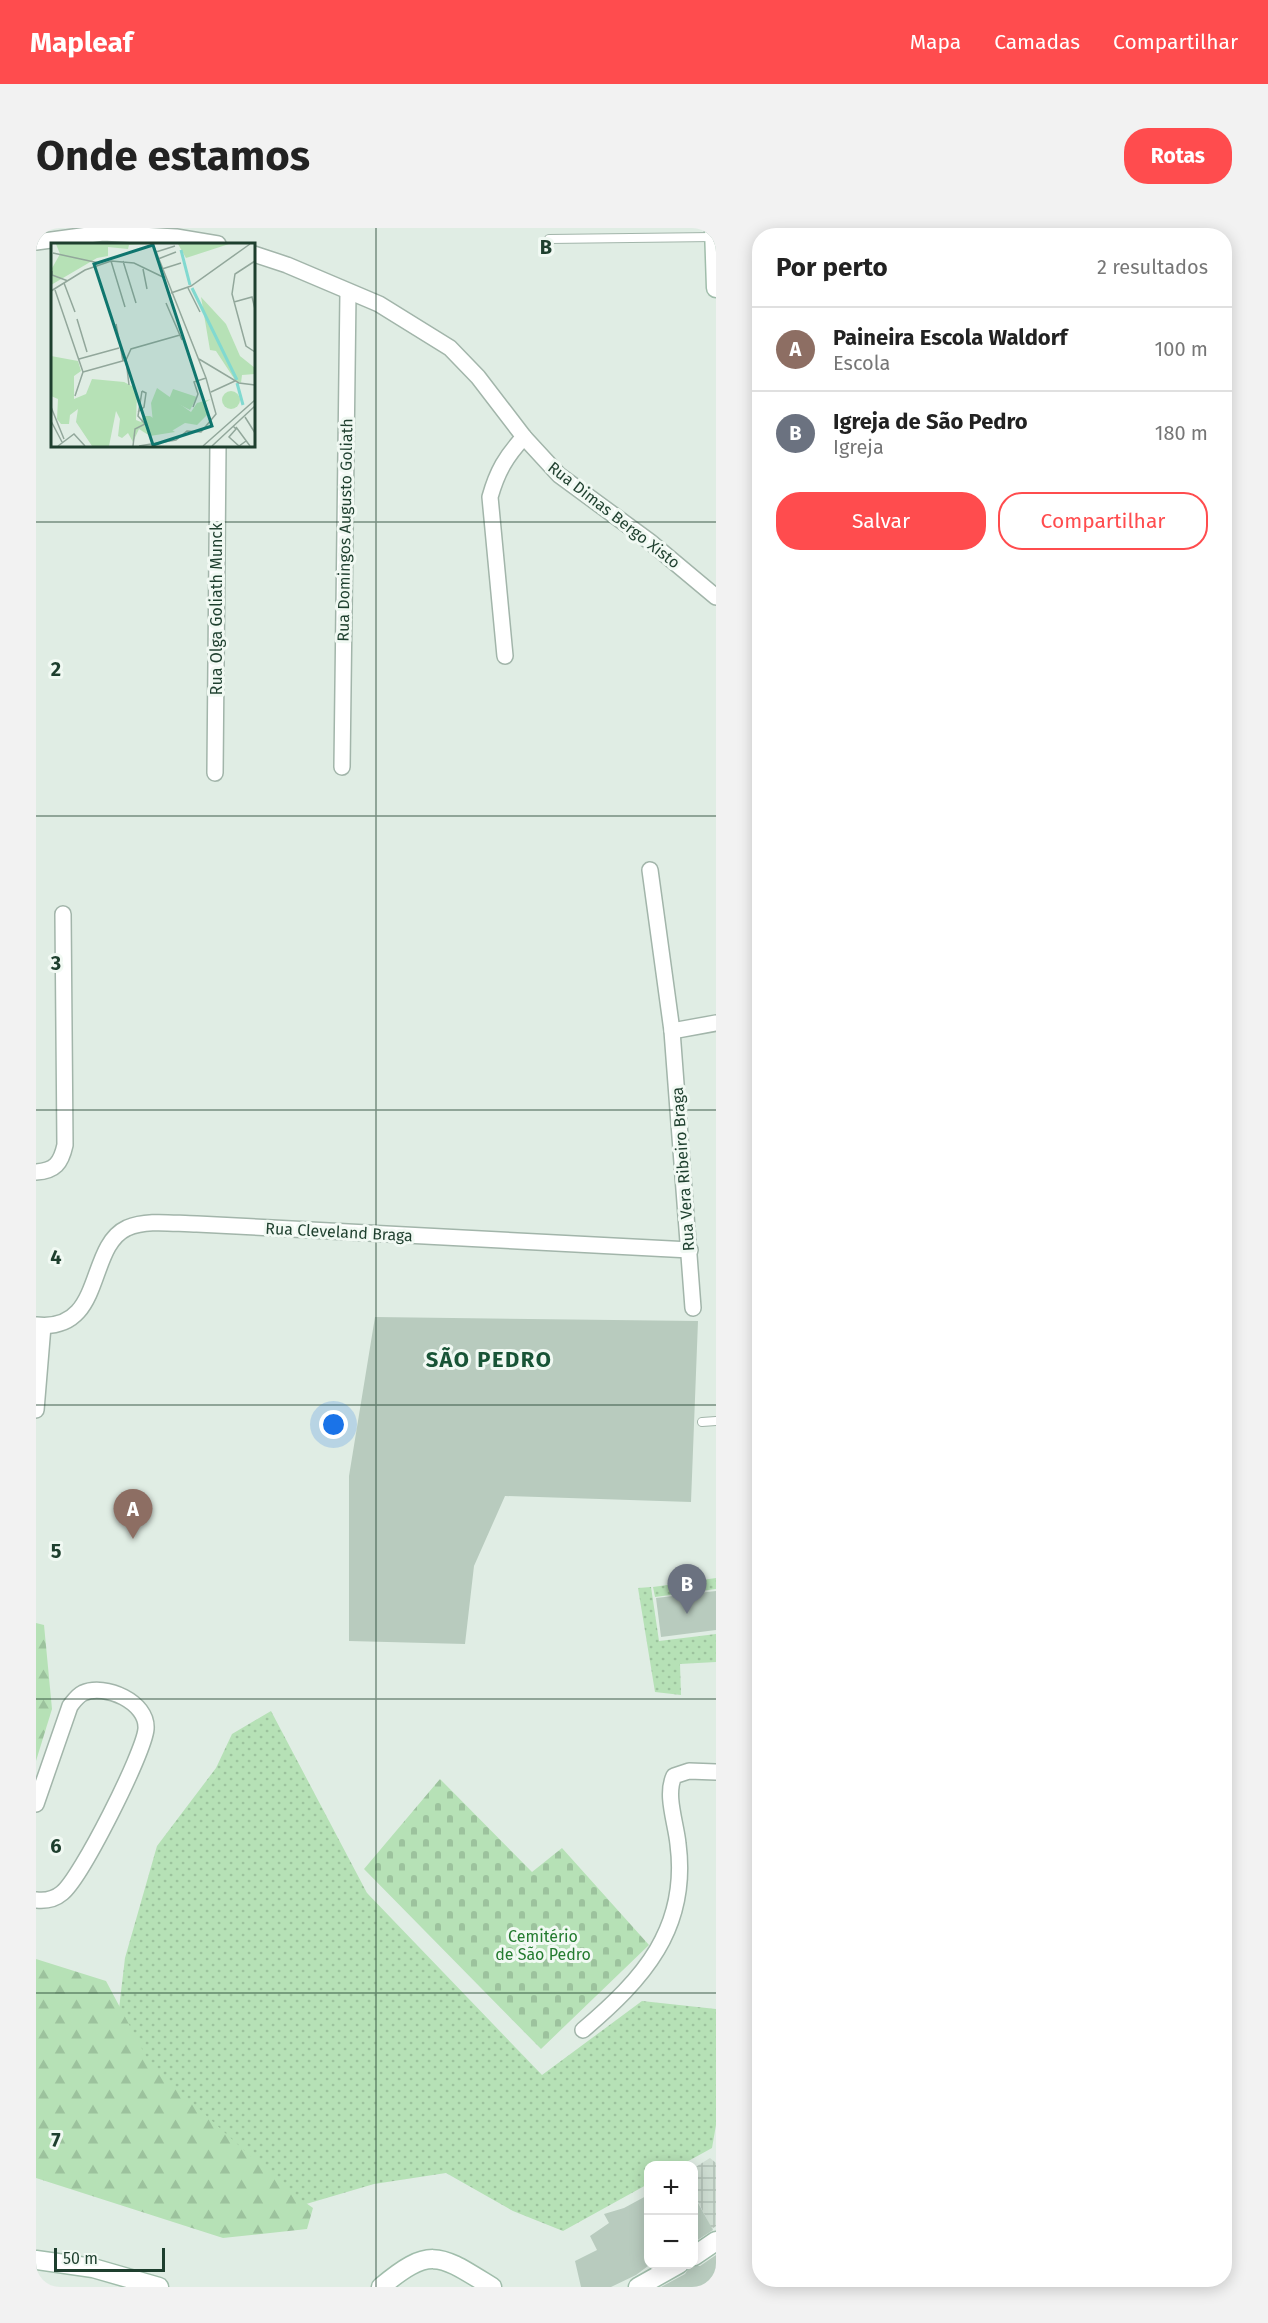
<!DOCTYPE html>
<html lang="pt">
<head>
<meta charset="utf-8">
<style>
	:root { --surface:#fff; --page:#f2f2f2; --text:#222; --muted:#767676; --line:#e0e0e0; --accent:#ff4c4e }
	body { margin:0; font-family:"Fira Sans",sans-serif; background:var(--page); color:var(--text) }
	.controls { position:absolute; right:18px; bottom:18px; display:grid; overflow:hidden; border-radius:12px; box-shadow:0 3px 15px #0003 }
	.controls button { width:54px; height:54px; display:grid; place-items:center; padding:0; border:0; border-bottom:2px solid var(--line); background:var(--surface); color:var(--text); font:30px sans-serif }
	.scale { position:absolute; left:18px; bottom:15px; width:111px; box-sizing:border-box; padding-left:6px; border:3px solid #1e3f2e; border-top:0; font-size:16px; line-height:21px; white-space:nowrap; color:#1e3f2e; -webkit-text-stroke:4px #f1f9f3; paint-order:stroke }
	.you { position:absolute; left:298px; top:1197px; width:21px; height:21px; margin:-15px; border:4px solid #fff; border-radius:50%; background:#1a73e8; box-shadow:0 0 0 9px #1a73e833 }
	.badge { display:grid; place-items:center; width:39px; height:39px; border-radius:50%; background:var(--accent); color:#fff; font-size:20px; font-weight:700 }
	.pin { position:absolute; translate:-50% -50px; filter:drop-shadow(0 2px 3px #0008) }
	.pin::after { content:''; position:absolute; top:32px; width:21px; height:18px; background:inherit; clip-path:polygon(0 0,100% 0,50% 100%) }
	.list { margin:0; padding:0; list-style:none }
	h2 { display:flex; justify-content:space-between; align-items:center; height:78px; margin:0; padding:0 24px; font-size:26px }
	h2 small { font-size:20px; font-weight:400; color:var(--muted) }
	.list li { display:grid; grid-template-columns:39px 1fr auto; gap:18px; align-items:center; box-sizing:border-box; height:84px; padding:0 24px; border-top:2px solid var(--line) }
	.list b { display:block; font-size:22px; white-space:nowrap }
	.list p { margin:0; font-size:20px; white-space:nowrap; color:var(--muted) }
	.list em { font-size:20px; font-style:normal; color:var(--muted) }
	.actions { display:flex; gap:12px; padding:18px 24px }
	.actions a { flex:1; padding:14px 0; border:2px solid var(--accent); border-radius:24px; text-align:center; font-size:21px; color:var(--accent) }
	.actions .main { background:var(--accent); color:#fff }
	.map { position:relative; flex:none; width:680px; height:2059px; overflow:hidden; border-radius:24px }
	header { display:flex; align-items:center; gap:36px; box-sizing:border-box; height:84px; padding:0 30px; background:var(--accent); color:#fff }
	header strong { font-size:28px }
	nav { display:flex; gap:33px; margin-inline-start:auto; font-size:21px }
	.intro { display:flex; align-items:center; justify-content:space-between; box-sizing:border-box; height:144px; padding:0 36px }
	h1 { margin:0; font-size:42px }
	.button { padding:15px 27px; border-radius:24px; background:var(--accent); color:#fff; font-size:21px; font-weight:700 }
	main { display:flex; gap:36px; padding:0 36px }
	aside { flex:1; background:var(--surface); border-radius:24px; box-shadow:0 3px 15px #0003 }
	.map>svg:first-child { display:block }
</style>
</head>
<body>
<header>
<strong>Mapleaf</strong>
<nav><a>Mapa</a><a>Camadas</a><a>Compartilhar</a></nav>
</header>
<div class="intro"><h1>Onde estamos</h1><a class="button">Rotas</a></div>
<main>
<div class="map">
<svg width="680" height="2059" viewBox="0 0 680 2059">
	<defs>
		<pattern id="industrial-grid" width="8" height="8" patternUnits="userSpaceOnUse" patternTransform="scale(1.5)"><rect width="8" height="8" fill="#ceddd2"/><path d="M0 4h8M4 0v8" fill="none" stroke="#b0bfb5"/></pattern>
		<pattern id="grass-dots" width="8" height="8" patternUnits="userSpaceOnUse" patternTransform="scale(1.5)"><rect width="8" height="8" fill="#b6e1b6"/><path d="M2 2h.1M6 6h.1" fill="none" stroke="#9cc29d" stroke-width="1.8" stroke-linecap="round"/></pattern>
		<pattern id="forest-firs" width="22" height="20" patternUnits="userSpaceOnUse" patternTransform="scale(1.5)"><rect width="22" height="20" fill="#b6e1b6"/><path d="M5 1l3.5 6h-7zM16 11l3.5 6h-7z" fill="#9cc29d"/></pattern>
		<pattern id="cemetery-stones" width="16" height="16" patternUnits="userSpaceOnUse" patternTransform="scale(1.5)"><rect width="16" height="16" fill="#b6e1b6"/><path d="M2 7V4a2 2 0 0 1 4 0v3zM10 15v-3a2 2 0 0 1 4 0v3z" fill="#9cc29d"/></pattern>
	</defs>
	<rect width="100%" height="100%" fill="#e0ede4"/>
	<polygon fill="url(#industrial-grid)" points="674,1930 680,1935 680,1998 676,2001 658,1966 658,1940"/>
	<g fill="url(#grass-dots)">
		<polygon points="680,1350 680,1361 619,1369 617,1359"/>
		<polygon points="615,1359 623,1413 680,1406 680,1434 644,1436 645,1467 619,1464 602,1360"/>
		<polygon points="235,1483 331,1665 506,1847 606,1773 680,1781 680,1897 676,1920 645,1937 612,1938 612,1956 527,2003 477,1983 410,1945 338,1956 226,1989 77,1832 89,1730 121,1618 180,1540 196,1506"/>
	</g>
	<g fill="url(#forest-firs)">
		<polygon points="0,1395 8,1397 16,1481 0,1533"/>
		<polygon points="0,1731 70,1753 114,1836 249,1960 277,1980 271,2001 187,2010 0,1950"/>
	</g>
	<polygon fill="url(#cemetery-stones)" points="404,1551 496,1644 526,1620 613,1717 505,1821 328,1641"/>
	<g fill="#b8cbbe">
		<polygon points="339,1089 662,1093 655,1274 469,1268 438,1338 429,1416 313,1413 313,1248"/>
		<polygon points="680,1363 680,1402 625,1409 620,1370"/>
		<polygon points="657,1966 677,2002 657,2015"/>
		<polygon points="612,1967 612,2038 600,2047 575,2059 545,2059 539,2033 561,2022 554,2008 573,1995 568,1986 588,1980"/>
		<polygon points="680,2027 680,2059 625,2059 649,2046 654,2038 664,2038"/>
	</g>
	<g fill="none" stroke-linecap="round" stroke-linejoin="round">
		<defs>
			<g id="lane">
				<polyline points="513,11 677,9"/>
				<polyline points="666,1194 680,1193"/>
			</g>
			<g id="street">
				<polyline points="0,14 67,5 140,9 182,16"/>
				<polyline points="218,26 251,37 343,76 414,120 442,149 488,209 523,247 613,313 680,369"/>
				<path d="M 469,428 L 454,269 C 461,244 470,228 488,209"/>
				<polyline points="306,539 312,65"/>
				<polyline points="179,545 182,218"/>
				<polyline points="614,642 636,803 657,1080"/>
				<polyline points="636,803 680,795"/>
				<path d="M 0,944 C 19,943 25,935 29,917 L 27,686"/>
				<path d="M 0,1097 C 69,1105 50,1019 91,1000 C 112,991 139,996 161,996 L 654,1022"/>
				<polyline points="0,1182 7,1098"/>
				<path d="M 0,1576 L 34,1478 C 38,1473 41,1468 47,1465 C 69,1455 112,1474 110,1501 C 108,1525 45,1650 26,1665 C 19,1671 9,1673 0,1672"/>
				<path d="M 547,1802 C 607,1751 653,1701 642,1616 C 640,1595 629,1567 638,1548 L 653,1543 L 680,1544"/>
			</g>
			<g id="secondary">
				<polyline points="678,0 680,60"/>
				<polyline points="658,2028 680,2013"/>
				<polyline points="0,2032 57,2040 123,2059"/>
				<path d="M 345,2059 C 395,2017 404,2027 456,2059"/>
				<polyline points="602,2059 643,2036"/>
			</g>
		</defs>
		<use href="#lane" stroke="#a2b5aa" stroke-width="10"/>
		<use href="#street" stroke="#a2b5aa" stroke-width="18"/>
		<use href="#secondary" stroke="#a0bdab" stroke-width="21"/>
		<use href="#lane" stroke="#fff" stroke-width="8"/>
		<use href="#street" stroke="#fff" stroke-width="15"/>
		<use href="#secondary" stroke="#fff" stroke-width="18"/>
	</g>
	<path fill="none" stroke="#1e3f2e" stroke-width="1.5" stroke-opacity="0.55" d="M 340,0 L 340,2059M 0,294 L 680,294M 0,588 L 680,588M 0,882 L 680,882M 0,1177 L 680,1177M 0,1471 L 680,1471M 0,1765 L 680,1765"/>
	<g text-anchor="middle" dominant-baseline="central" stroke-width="6" stroke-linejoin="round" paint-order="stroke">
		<g font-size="16" fill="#1e3f2e" stroke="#f1f9f3">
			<text transform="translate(578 287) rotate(38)">Rua Dimas Bergo Xisto</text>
			<text transform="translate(309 302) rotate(-89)">Rua Domingos Augusto Goliath</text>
			<text transform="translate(180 381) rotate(-90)">Rua Olga Goliath Munck</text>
			<text transform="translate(647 941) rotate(-94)">Rua Vera Ribeiro Braga</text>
			<text transform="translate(303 1004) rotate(3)">Rua Cleveland Braga</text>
		</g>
		<g font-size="16" fill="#247b2f" stroke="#f1f9f3">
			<text x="507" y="1708">Cemitério<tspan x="507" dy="18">de São Pedro</tspan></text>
		</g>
		<g font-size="22" font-weight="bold" letter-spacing="1.5" fill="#185436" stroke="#f1f9f3">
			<text x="453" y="1131">SÃO PEDRO</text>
		</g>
	</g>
	<g transform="translate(15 15)">
		<rect width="204" height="204" fill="#e0ede4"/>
		<path d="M 106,145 L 140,169 L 146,160 L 160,156 L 155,159 L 157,171 L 146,182 L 134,180 L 119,189 L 102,180 L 100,160 Z" fill="#b6e1b6"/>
		<path d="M 5,1 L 93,1 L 78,2 L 77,6 L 57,4 L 57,13 L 46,15 L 0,42 L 0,27 L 9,11 ZM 127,1 L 178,1 L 135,15 ZM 150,54 L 175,81 L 189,113 L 204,125 L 204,131 L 191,132 L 190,140 L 184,137 L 165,108 L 159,107 ZM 0,113 L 27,118 L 30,128 L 23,133 L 23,156 L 35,151 L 41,136 L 73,139 L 83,144 L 86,151 L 85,177 L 90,179 L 92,173 L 99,173 L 124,189 L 99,193 L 88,186 L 82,199 L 77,190 L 71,195 L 67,193 L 69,176 L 65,168 L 58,203 L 41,203 L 25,179 L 27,166 L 19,172 L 18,181 L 10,181 L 6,176 L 7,156 L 0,153 Z" fill="#b6e1b6"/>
		<path d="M 122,146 L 146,154 L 139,167 L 118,156 Z" fill="#b6e1b6"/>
		<path d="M171 157a9 9 0 1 1 18 0a9 9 0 1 1-18 0Z" fill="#b6e1b6"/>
		<path fill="none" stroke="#81d9d0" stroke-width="3" d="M 130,7 L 139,42M 141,45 L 186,137M 186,140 L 192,162"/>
		<path fill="none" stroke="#92a79b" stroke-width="1.5" d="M 105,9 L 124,3M 2,10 L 48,20M 107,16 L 125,9M 60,18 L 74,64M 72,18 L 85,60M 204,18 L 184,31 L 181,51 L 195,103 L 204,109M 92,26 L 96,46M 111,26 L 130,20M 1,28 L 1,32 L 17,38M 13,40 L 24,69M 137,45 L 149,69M 4,47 L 32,129 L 24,153M 0,48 L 34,27 L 60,18 L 83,20 L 114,35M 120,50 L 140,43 L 199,1M 183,59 L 201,54 L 204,66M 115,60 L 131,97M 26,76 L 36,109M 65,81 L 72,118M 28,116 L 68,105M 148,116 L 188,140 L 204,142M 75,117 L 80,106 L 129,92M 75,117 L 78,142M 32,129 L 75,117M 160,149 L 184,138M 0,164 L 13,196M 142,164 L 147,151 L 143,139 L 155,135M 87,169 L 93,164 L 95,150 L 91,148M 194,174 L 204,190M 0,178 L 11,199M 182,183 L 185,186 L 178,194 L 188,203 L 195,198M 185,184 L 199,203M 7,203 L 23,191 L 34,203M 82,203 L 84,186 L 94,181 L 87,173 L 91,148M 88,203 L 125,197 L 136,188 L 150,189 L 165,171 L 155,135 L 102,1M 152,203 L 204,157M 161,203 L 204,163"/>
		<path fill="#0f766e" fill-opacity="0.15" stroke="#0f766e" stroke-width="3" d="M 102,2 L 161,183 L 102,202 L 43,21 Z"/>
		<rect width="204" height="204" fill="none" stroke="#1e3f2e" stroke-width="3"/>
	</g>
	<g font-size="20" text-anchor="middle" font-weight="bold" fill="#1e3f2e" stroke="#f1f9f3" stroke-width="6" stroke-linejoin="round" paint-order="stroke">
		<text x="510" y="26">B</text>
		<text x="20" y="448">2</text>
		<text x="20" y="742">3</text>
		<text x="20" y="1036">4</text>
		<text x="20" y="1330">5</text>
		<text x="20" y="1625">6</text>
		<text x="20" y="1919">7</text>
	</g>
</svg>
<div class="controls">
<button>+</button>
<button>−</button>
</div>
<div class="scale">50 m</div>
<div class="you"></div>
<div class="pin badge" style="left:97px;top:1311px;background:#8d6e63">A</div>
<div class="pin badge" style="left:651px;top:1386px;background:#6b7280">B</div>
</div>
<aside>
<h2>Por perto<small>2 resultados</small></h2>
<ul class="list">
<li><span class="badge" style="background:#8d6e63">A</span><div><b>Paineira Escola Waldorf</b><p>Escola</p></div><em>100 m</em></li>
<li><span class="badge" style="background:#6b7280">B</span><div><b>Igreja de São Pedro</b><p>Igreja</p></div><em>180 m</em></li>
</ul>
<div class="actions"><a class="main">Salvar</a><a>Compartilhar</a></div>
</aside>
</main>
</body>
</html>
